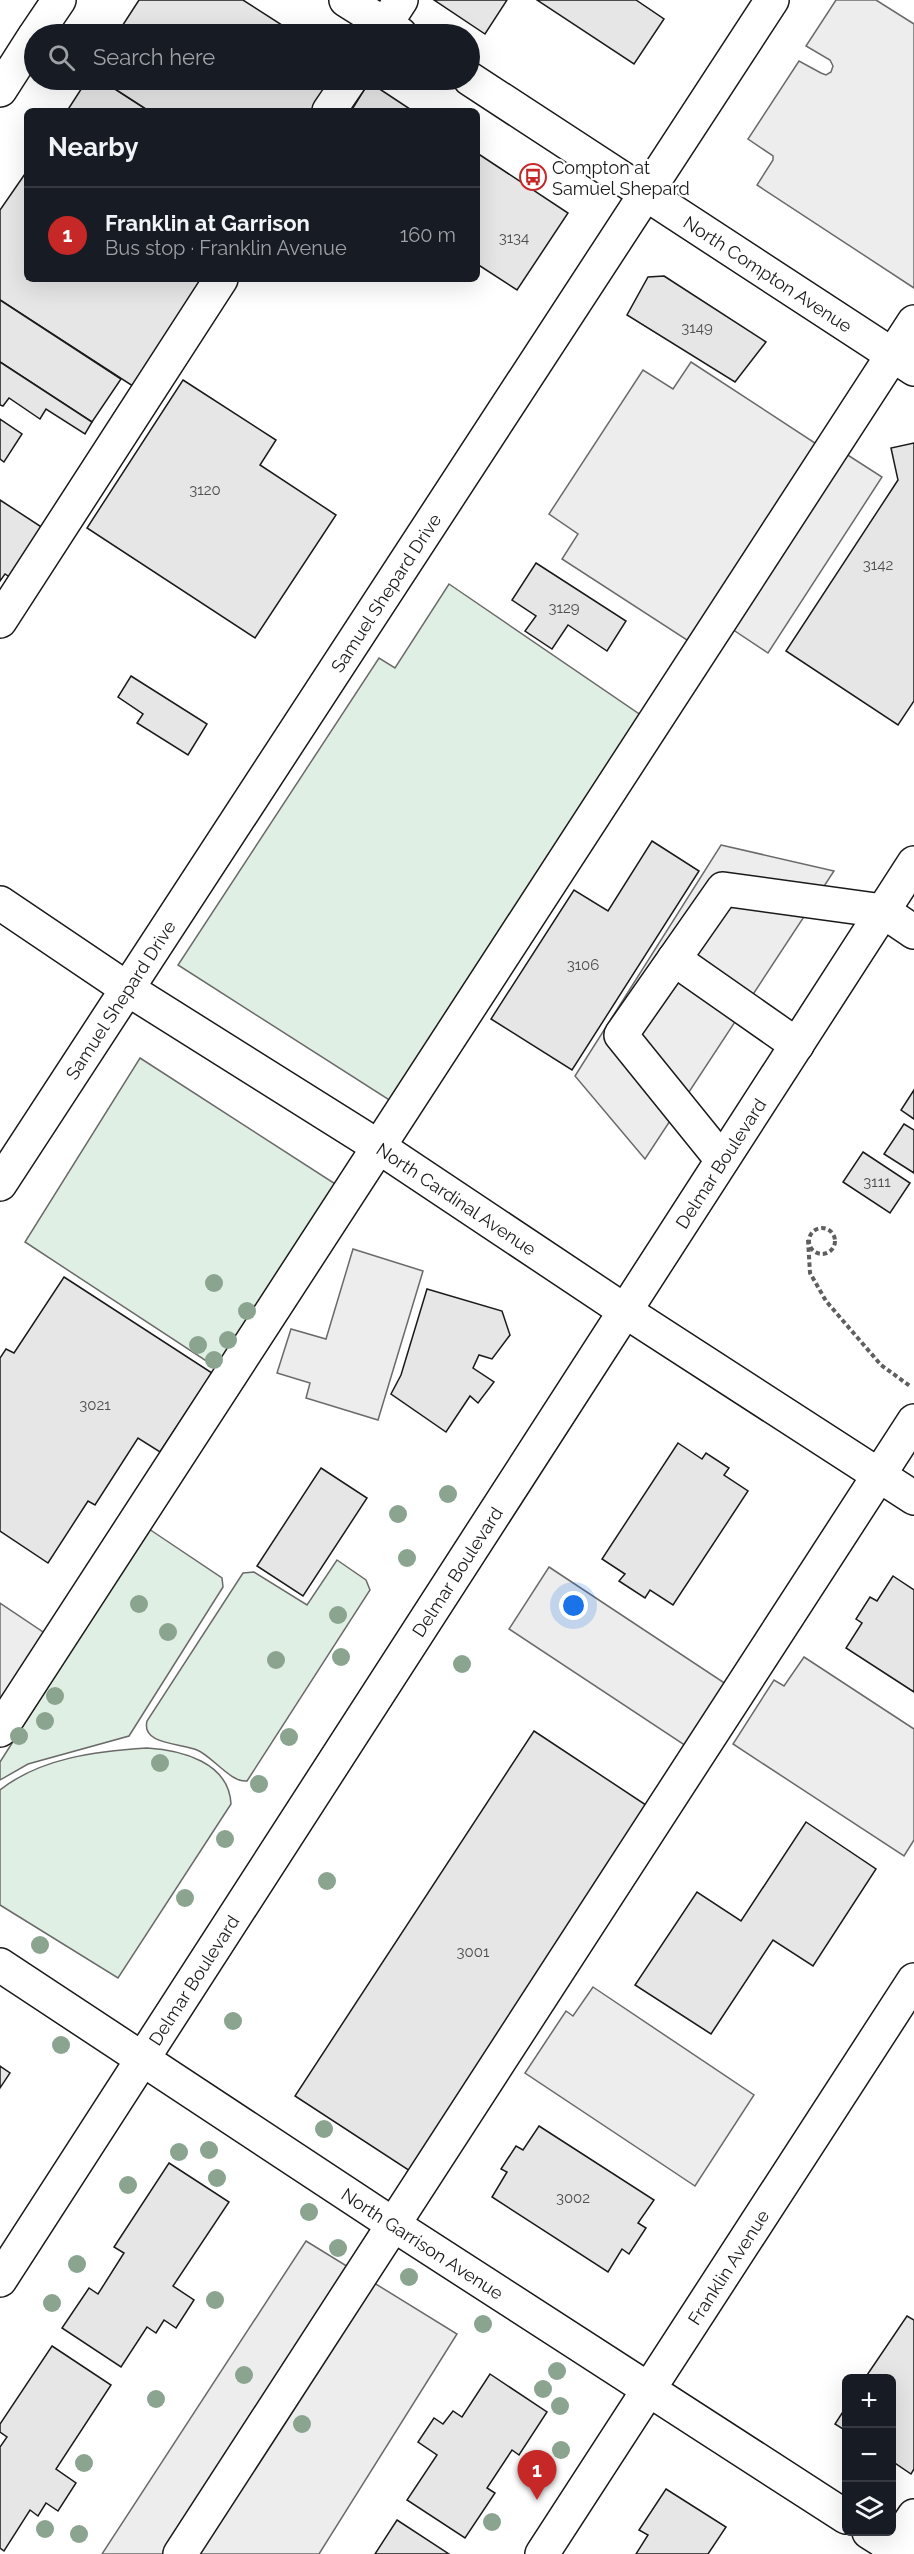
<!DOCTYPE html>
<html lang="en">
<head>
<meta charset="utf-8">
<style>
	:root { --surface:#171b24; --page:#242831; --text:#f1f3f6; --muted:#9ea1a6; --line:#363941; --accent:#c62828 }
	body { margin:0; font-family:Raleway,sans-serif; background:var(--page); color:var(--text) }
	.controls { position:absolute; right:18px; bottom:18px; display:grid; overflow:hidden; border-radius:9px; box-shadow:0 6px 24px #0002 }
	.controls button { width:54px; height:54px; display:grid; place-items:center; padding:0; border:0; border-bottom:2px solid var(--line); background:var(--surface); color:var(--text); font:30px sans-serif }
	.you { position:absolute; left:574px; top:1606px; width:21px; height:21px; margin:-15px; border:4px solid #fff; border-radius:50%; background:#1a73e8; box-shadow:0 0 0 9px #1a73e833 }
	.badge { display:grid; place-items:center; width:39px; height:39px; border-radius:50%; background:var(--accent); color:#fff; font-size:20px; font-weight:700 }
	.pin { position:absolute; translate:-50% -50px; filter:drop-shadow(0 2px 3px #0008) }
	.pin::after { content:''; position:absolute; top:32px; width:21px; height:18px; background:inherit; clip-path:polygon(0 0,100% 0,50% 100%) }
	.list { margin:0; padding:0; list-style:none }
	h2 { display:flex; justify-content:space-between; align-items:center; height:78px; margin:0; padding:0 24px; font-size:26px }
	h2 small { font-size:20px; font-weight:400; color:var(--muted) }
	.list li { display:grid; grid-template-columns:39px 1fr auto; gap:18px; align-items:center; box-sizing:border-box; height:96px; padding:0 24px; border-top:2px solid var(--line) }
	.list b { display:block; font-size:22px; white-space:nowrap }
	.list p { margin:0; font-size:20px; white-space:nowrap; color:var(--muted) }
	.list em { font-size:20px; font-style:normal; color:var(--muted) }
	.icon { flex:none; width:33px; height:33px; fill:none; stroke:currentColor; stroke-width:2; stroke-linecap:round; stroke-linejoin:round }
	.map { position:relative; flex:none; width:914px; height:2554px; overflow:hidden }
	.search { position:absolute; background:var(--surface); box-shadow:0 6px 24px #0002; left:24px; top:24px; width:456px; height:66px; display:flex; align-items:center; gap:15px; box-sizing:border-box; padding:0 21px; border-radius:33px; color:var(--muted); font-size:22px }
	.panel { position:absolute; background:var(--surface); box-shadow:0 6px 24px #0002; left:24px; top:108px; width:456px; height:174px; border-radius:9px }
	.map>svg:first-child { display:block }
</style>
</head>
<body>
<div class="map">
<svg width="914" height="2554" viewBox="0 0 914 2554">
	<rect width="100%" height="100%" fill="#fff"/>
	<g fill="#e0efe3" stroke="#6a6a6a" stroke-width="1.5">
		<polygon points="449,584 648,720 394,1103 178,965 379,658 395,668"/>
		<polygon points="140,1058 340,1187 220,1370 25,1242"/>
		<polygon points="149,1529 222,1578 223,1587 129,1736 28,1764 0,1780 0,1762"/>
		<path d="M 337,1560 L 366,1580 L 370,1590 L 247,1781 C 231,1783 212,1756 197,1750 C 181,1743 141,1745 147,1721 L 243,1573 L 254,1572 L 307,1605 Z"/>
		<path d="M 147,1748 C 181,1750 229,1762 231,1804 L 118,1978 L 0,1905 L 0,1790 C 40,1758 97,1751 147,1748 Z"/>
	</g>
	<g fill="#ededed" stroke="#6a6a6a" stroke-width="1.5">
		<polygon points="836,0 876,0 914,24 914,288 757,185 773,160 773,156 748,139 799,61 821,73 826,75 831,72 833,66 830,60 806,46"/>
		<polygon points="691,362 818,445 690,642 562,559 578,534 549,514 643,370 673,389"/>
		<polygon points="843,452 882,477 768,653 729,627"/>
		<polygon points="721,845 834,871 645,1159 575,1076"/>
		<polygon points="353,1249 423,1271 378,1420 306,1398 310,1383 277,1373 291,1329 326,1339"/>
		<polygon points="549,1567 729,1686 689,1748 509,1629"/>
		<polygon points="0,1603 46,1634 0,1703"/>
		<polygon points="804,1657 914,1729 914,1840 904,1856 733,1744 774,1680 784,1686"/>
		<polygon points="593,1987 754,2095 695,2186 525,2073 566,2011 573,2016"/>
		<polygon points="306,2241 457,2334 319,2554 102,2554"/>
	</g>
	<g fill="#e6e6e6" stroke="#1a1a1a" stroke-width="1.5">
		<polygon points="139,0 243,0 296,34 117,34"/>
		<polygon points="434,0 507,0 485,34"/>
		<polygon points="537,0 636,0 664,19 634,64"/>
		<polygon points="87,80 101,80 149,111 67,111"/>
		<polygon points="101,80 332,80 312,111 149,111"/>
		<polygon points="369,82 413,111 351,111"/>
		<polygon points="477,153 568,213 517,290 477,264"/>
		<polygon points="27,171 27,279 213,279 142,392 0,300 0,210"/>
		<polygon points="664,276 766,342 735,382 627,315 648,277"/>
		<polygon points="0,300 121,379 92,422 0,362"/>
		<polygon points="0,362 92,422 85,434 46,409 40,419 9,398 3,406 0,405"/>
		<polygon points="183,380 276,440 260,465 336,515 255,638 87,528"/>
		<polygon points="0,419 22,434 4,462 0,459"/>
		<polygon points="914,443 914,701 898,725 786,651 898,480 891,448"/>
		<polygon points="0,500 43,528 11,578 5,574 0,581"/>
		<polygon points="536,563 626,621 607,651 568,625 552,649 525,631 536,616 512,600"/>
		<polygon points="131,676 207,724 188,755 137,723 143,714 118,697"/>
		<polygon points="652,841 699,871 572,1070 491,1019 574,890 608,911"/>
		<polygon points="914,1090 914,1119 901,1110"/>
		<polygon points="904,1124 914,1130 914,1173 884,1154"/>
		<polygon points="863,1152 910,1183 890,1213 843,1182"/>
		<polygon points="64,1277 212,1373 160,1452 138,1438 95,1505 88,1501 48,1563 0,1531 0,1358 6,1349 14,1353"/>
		<polygon points="427,1289 502,1311 510,1335 492,1359 479,1355 473,1368 494,1382 478,1403 470,1396 446,1432 391,1394 401,1375"/>
		<polygon points="678,1443 702,1459 706,1453 729,1468 724,1475 748,1491 673,1605 650,1590 645,1598 619,1581 625,1574 602,1559"/>
		<polygon points="321,1468 367,1498 303,1596 257,1566"/>
		<polygon points="893,1576 914,1590 914,1692 846,1648 862,1623 856,1619 870,1597 877,1601"/>
		<polygon points="534,1731 652,1809 413,2173 295,2096"/>
		<polygon points="806,1822 876,1869 813,1966 773,1940 711,2034 635,1985 697,1892 741,1921"/>
		<polygon points="0,2066 10,2073 0,2088"/>
		<polygon points="539,2126 654,2200 638,2223 646,2228 629,2254 622,2249 608,2272 492,2197 507,2172 501,2169 516,2146 523,2150"/>
		<polygon points="169,2163 229,2202 173,2286 194,2300 176,2328 164,2320 156,2333 147,2327 121,2367 62,2328 89,2288 98,2294 124,2253 114,2247"/>
		<polygon points="907,2316 914,2320 914,2469 911,2474 892,2461 892,2378 865,2378"/>
		<polygon points="52,2346 111,2385 56,2469 76,2483 58,2511 46,2503 38,2516 30,2510 4,2551 0,2548 0,2447 7,2437 0,2432 0,2424"/>
		<polygon points="490,2374 547,2412 519,2455 512,2450 487,2488 495,2493 465,2538 407,2500 437,2455 418,2442 434,2418 443,2424 453,2411 462,2417"/>
		<polygon points="846,2407 846,2431 835,2424"/>
		<polygon points="666,2489 726,2527 708,2554 636,2554 648,2535 639,2530"/>
		<polygon points="397,2520 449,2554 375,2554"/>
	</g>
	<g fill="none" stroke-linecap="round" stroke-linejoin="round">
		<defs>
			<g id="minor">
				<polyline points="379,34 401,0"/>
				<polyline points="329,111 350,80"/>
				<polyline points="0,621 221,279"/>
				<path id="s1" d="M 0,903 L 126,988 L 379,1147 L 625,1311 L 914,1498"/>
				<polyline points="674,959 797,1045"/>
				<polyline points="722,1160 621,1035 723,889 883,911 914,932"/>
				<path id="s2" d="M 0,1184 L 772,0"/>
				<polyline points="0,1730 914,322"/>
				<path id="s3" d="M 0,1965 L 394,2225 L 846,2517"/>
				<path id="s4" d="M 0,2280 L 914,863"/>
				<polyline points="869,2532 904,2554"/>
				<polyline points="180,2554 914,1421"/>
				<path id="s5" d="M 542,2554 L 914,1980"/>
				<polyline points="889,2554 914,2516"/>
			</g>
			<g id="major">
				<polyline points="346,0 400,34"/>
				<polyline points="36,34 59,0"/>
				<path id="s6" d="M 470,79 L 914,369"/>
				<polyline points="0,90 34,37"/>
			</g>
		</defs>
		<use href="#minor" stroke="#1a1a1a" stroke-width="36"/>
		<use href="#major" stroke="#1a1a1a" stroke-width="36"/>
		<g stroke="#5f5f5f" stroke-width="4" stroke-dasharray="4.5 3" stroke-linecap="butt">
			<circle cx="822" cy="1241" r="13"/>
			<polyline points="808,1240 810,1273 826,1301 881,1365 910,1386"/>
		</g>
		<use href="#minor" stroke="#fff" stroke-width="33"/>
		<use href="#major" stroke="#fff" stroke-width="33"/>
	</g>
	<g fill="#8aa48f">
		<circle cx="214" cy="1283" r="9"/>
		<circle cx="247" cy="1311" r="9"/>
		<circle cx="228" cy="1340" r="9"/>
		<circle cx="198" cy="1345" r="9"/>
		<circle cx="214" cy="1360" r="9"/>
		<circle cx="448" cy="1494" r="9"/>
		<circle cx="398" cy="1514" r="9"/>
		<circle cx="407" cy="1558" r="9"/>
		<circle cx="139" cy="1604" r="9"/>
		<circle cx="338" cy="1615" r="9"/>
		<circle cx="168" cy="1632" r="9"/>
		<circle cx="341" cy="1657" r="9"/>
		<circle cx="276" cy="1660" r="9"/>
		<circle cx="462" cy="1664" r="9"/>
		<circle cx="55" cy="1696" r="9"/>
		<circle cx="45" cy="1721" r="9"/>
		<circle cx="19" cy="1736" r="9"/>
		<circle cx="289" cy="1737" r="9"/>
		<circle cx="160" cy="1763" r="9"/>
		<circle cx="259" cy="1784" r="9"/>
		<circle cx="225" cy="1839" r="9"/>
		<circle cx="327" cy="1881" r="9"/>
		<circle cx="185" cy="1898" r="9"/>
		<circle cx="40" cy="1945" r="9"/>
		<circle cx="233" cy="2021" r="9"/>
		<circle cx="61" cy="2045" r="9"/>
		<circle cx="324" cy="2129" r="9"/>
		<circle cx="209" cy="2150" r="9"/>
		<circle cx="179" cy="2152" r="9"/>
		<circle cx="217" cy="2178" r="9"/>
		<circle cx="128" cy="2185" r="9"/>
		<circle cx="309" cy="2212" r="9"/>
		<circle cx="338" cy="2248" r="9"/>
		<circle cx="77" cy="2264" r="9"/>
		<circle cx="409" cy="2277" r="9"/>
		<circle cx="215" cy="2300" r="9"/>
		<circle cx="52" cy="2303" r="9"/>
		<circle cx="483" cy="2324" r="9"/>
		<circle cx="557" cy="2371" r="9"/>
		<circle cx="244" cy="2375" r="9"/>
		<circle cx="543" cy="2389" r="9"/>
		<circle cx="156" cy="2399" r="9"/>
		<circle cx="560" cy="2406" r="9"/>
		<circle cx="302" cy="2424" r="9"/>
		<circle cx="561" cy="2450" r="9"/>
		<circle cx="84" cy="2463" r="9"/>
		<circle cx="492" cy="2522" r="9"/>
		<circle cx="45" cy="2529" r="9"/>
		<circle cx="79" cy="2534" r="9"/>
	</g>
	<defs>
		<symbol id="bus-ring" viewBox="-11 -11 22 22"><circle r="9.5" fill="#fff" stroke="#c62828" stroke-width="1.5"/><path d="M-5-6H5V4H4V6H2V4H-2V6H-4V4H-5ZM-3.5-4V0h7V-4ZM-3.5 1.2v1.5H-2V1.2ZM2 1.2v1.5H3.5V1.2Z" fill="#c62828"/></symbol>
	</defs>
	<g fill-rule="evenodd">
		<use href="#bus-ring" x="518" y="162" width="30" height="30"/>
	</g>
	<g text-anchor="middle" dominant-baseline="central" stroke-width="4.5" stroke-linejoin="round" paint-order="stroke">
		<g font-size="15" fill="#4d4d4d">
			<text x="514" y="238">3134</text>
			<text x="697" y="328">3149</text>
			<text x="205" y="490">3120</text>
			<text x="878" y="565">3142</text>
			<text x="564" y="608">3129</text>
			<text x="583" y="965">3106</text>
			<text x="877" y="1182">3111</text>
			<text x="95" y="1405">3021</text>
			<text x="473" y="1952">3001</text>
			<text x="573" y="2198">3002</text>
		</g>
		<g font-size="18" fill="#1a1a1a" stroke="#fff" text-anchor="start">
			<text x="552" y="167">Compton at<tspan x="552" dy="21">Samuel Shepard</tspan></text>
		</g>
		<g font-size="18" fill="#1a1a1a" stroke="#fff">
			<text stroke="none"><textPath href="#s6" startOffset="356">North Compton Avenue</textPath></text>
			<text stroke="none"><textPath href="#s2" startOffset="706">Samuel Shepard Drive</textPath></text>
			<text stroke="none"><textPath href="#s2" startOffset="220">Samuel Shepard Drive</textPath></text>
			<text stroke="none"><textPath href="#s4" startOffset="1329">Delmar Boulevard</textPath></text>
			<text stroke="none"><textPath href="#s1" startOffset="544">North Cardinal Avenue</textPath></text>
			<text stroke="none"><textPath href="#s4" startOffset="843">Delmar Boulevard</textPath></text>
			<text stroke="none"><textPath href="#s4" startOffset="357">Delmar Boulevard</textPath></text>
			<text stroke="none"><textPath href="#s3" startOffset="506">North Garrison Avenue</textPath></text>
			<text stroke="none"><textPath href="#s5" startOffset="342">Franklin Avenue</textPath></text>
		</g>
	</g>
</svg>
<div class="controls">
<button>+</button>
<button>−</button>
<button><svg class="icon" aria-label="layers" viewBox="0 0 24 24"><path d="M12 4l9 5-9 5-9-5zM3 14l9 5 9-5"/></svg></button>
</div>
<div class="you"></div>
<div class="pin badge" style="left:537px;top:2500px">1</div>
<div class="search"><svg class="icon" aria-label="search" viewBox="0 0 24 24"><circle cx="10" cy="10" r="6"/><path d="M15 15l6 6"/></svg>Search here</div>
<section class="panel">
<h2>Nearby<small></small></h2>
<ul class="list">
<li><span class="badge">1</span><div><b>Franklin at Garrison</b><p>Bus stop · Franklin Avenue</p></div><em>160 m</em></li>
</ul>
</section>
</div>
</body>
</html>
